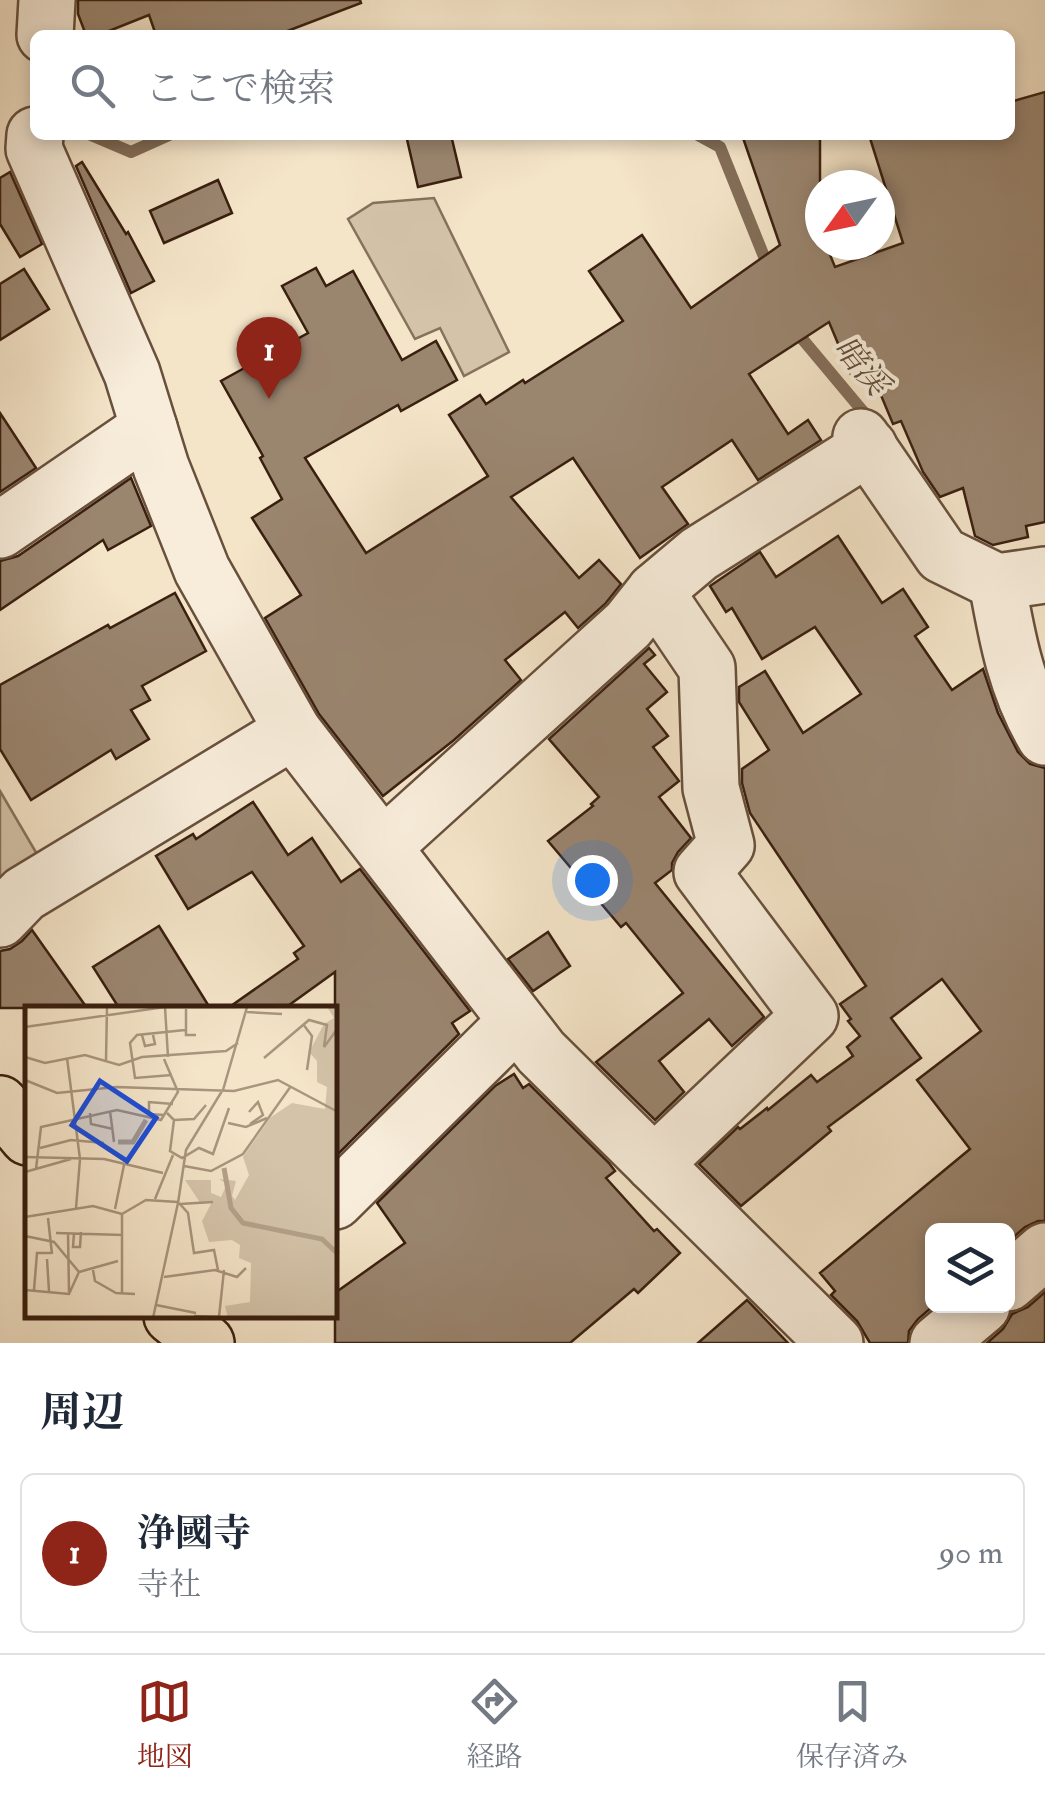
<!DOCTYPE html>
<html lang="ja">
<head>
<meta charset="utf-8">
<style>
	:root { --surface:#fff; --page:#f2f2f3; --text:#1f2937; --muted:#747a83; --line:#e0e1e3; --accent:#8f2418 }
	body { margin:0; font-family:"IM FELL Double Pica","Noto Serif JP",serif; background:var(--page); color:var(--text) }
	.controls { position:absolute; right:30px; bottom:30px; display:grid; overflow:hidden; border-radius:15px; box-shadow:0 5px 15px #0003 }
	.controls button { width:90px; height:90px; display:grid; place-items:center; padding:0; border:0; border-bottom:2px solid var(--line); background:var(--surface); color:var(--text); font:50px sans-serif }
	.compass { position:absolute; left:805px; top:170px; width:90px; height:90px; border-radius:50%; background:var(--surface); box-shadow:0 5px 15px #0003; rotate:237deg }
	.you { position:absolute; left:592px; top:880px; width:35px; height:35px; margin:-25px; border:8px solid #fff; border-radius:50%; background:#1a73e8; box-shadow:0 0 0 15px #1a73e833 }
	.badge { display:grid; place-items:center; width:65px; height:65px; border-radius:50%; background:var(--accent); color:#fff; font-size:32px; font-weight:700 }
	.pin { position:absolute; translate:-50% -82px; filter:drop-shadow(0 2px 5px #0008) }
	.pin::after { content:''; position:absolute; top:52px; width:35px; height:30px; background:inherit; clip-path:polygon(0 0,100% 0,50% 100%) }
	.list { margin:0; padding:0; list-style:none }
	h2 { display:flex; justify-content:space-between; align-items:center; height:130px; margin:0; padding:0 40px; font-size:42px }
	h2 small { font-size:32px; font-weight:400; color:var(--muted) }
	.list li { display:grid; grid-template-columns:65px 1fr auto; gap:30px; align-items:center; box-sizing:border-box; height:160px; margin:0 20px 20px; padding:0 20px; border:2px solid var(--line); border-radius:15px }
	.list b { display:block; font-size:38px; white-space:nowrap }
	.list p { margin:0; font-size:32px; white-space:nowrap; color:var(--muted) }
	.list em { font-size:32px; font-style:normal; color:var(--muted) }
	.icon { flex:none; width:55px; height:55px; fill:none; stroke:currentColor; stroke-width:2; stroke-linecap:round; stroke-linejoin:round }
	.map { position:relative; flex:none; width:1045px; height:1343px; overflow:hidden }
	.search { position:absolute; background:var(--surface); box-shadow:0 5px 15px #0003; left:30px; right:30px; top:30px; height:110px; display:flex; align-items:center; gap:25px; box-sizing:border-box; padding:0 35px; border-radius:15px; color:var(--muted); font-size:38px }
	.sheet { height:310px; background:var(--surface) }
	nav { display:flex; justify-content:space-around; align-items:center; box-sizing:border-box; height:140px; border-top:2px solid var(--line); background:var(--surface); font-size:28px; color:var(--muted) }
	nav a { display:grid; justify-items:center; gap:5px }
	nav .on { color:var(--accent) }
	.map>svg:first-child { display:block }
</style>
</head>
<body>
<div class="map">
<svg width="1045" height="1343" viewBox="0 0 1045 1343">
	<rect width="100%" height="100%" fill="#f4e4c8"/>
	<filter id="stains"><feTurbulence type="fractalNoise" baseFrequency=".002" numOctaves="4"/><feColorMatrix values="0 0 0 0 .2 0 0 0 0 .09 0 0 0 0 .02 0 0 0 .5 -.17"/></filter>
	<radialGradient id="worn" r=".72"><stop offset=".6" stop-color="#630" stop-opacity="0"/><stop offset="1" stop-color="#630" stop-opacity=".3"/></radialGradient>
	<g fill="#d4c3a9" stroke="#86715c" stroke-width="2.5">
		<polygon points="434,198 509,352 464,376 440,328 415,339 348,219 373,203"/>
		<polygon points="0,791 44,866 0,902"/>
	</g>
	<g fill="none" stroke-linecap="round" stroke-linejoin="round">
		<g stroke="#836d58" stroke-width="12">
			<polyline points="91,135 131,152 169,135"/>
			<polyline points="698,135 720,147 769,269"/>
			<polyline points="794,329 871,421"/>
		</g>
	</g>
	<g fill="#9a856f" stroke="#391f0f" stroke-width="2.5">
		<polygon points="78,0 360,0 361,3 277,35 156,35 149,15 99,35 86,35 78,14"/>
		<polygon points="1045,92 1045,522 1026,526 1028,537 993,545 975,536 963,488 940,497 923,472 901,421 893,424 870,369 852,377 829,322 749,374 788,434 808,420 821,440 758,480 732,440 662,487 688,524 640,558 573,458 511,497 579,578 599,560 621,584 605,604 578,628 565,612 505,660 521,680 454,740 383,796 319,714 265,618 301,595 252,518 282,499 260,458 263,456 221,381 308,333 282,286 316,268 326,286 353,271 402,360 436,341 457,380 401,411 398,405 305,458 366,553 488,476 449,415 480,395 486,404 523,380 525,383 623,321 589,271 642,235 691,308 780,245 742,135 820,135 820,245 826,245 835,267 903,243 869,135 1010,135 1010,102"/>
		<polygon points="406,135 451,135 461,177 418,187"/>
		<polygon points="82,162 126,234 128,232 154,281 131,293 76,166"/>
		<polygon points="10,172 42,244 20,257 0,224 0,178"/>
		<polygon points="218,180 232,213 164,243 150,211"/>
		<polygon points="24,269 49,309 0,340 0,284"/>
		<polygon points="0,413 36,468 0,492"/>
		<polygon points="131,478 151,526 108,550 103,540 0,610 0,561 18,556"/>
		<polygon points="838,536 882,603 903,589 928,627 915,636 952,690 983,669 998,713 1018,752 1030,764 1045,768 1045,1221 1038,1221 1025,1227 1008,1242 1008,1230 932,1230 932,1307 918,1319 909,1331 908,1343 870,1343 857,1321 831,1295 835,1291 820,1273 970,1149 917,1080 981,1031 942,979 891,1018 921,1058 828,1127 831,1131 741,1206 699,1164 738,1127 740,1129 767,1108 768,1110 811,1075 817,1082 853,1056 847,1047 860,1036 848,1021 851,1019 840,1004 866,986 750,813 742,783 742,769 769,750 739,702 739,687 765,671 803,733 861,694 815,627 762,659 732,608 726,612 710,586 760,552 776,577"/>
		<polygon points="175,593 206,651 142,686 150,700 131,710 149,739 116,759 111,750 31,800 0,749 0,685 108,625 110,628"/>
		<polygon points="649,648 655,655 644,664 667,692 647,709 668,736 653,747 679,781 659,797 691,838 678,852 672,863 672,870 655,883 764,1017 732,1046 709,1019 659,1061 684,1092 655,1120 596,1062 683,993 626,923 621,927 548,841 593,806 591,804 599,797 549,739"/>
		<polygon points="253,802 288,855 312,838 341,882 360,869 470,1011 452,1023 459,1034 335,1157 335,972 285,1008 228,1008 298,959 294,953 304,946 252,872 188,909 156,856 193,834 196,839"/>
		<polygon points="159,926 210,1008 119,1008 93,967"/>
		<polygon points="32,930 87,1008 0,1008 0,951 10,949 22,941"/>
		<polygon points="548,932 570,966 533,991 508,959"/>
		<polygon points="514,1074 523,1088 529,1084 609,1163 615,1171 606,1178 654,1231 657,1229 680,1253 638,1293 634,1289 570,1343 335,1343 335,1293 405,1243 377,1203 495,1086"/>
		<polygon points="1045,1292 1045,1343 987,1343 1003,1329 1012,1314 1028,1307"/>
		<polygon points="747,1300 788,1343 698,1343"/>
	</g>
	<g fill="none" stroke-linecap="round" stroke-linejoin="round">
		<defs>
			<g id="minor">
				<polyline points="45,35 47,0"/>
				<polyline points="35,135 34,149 132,373 161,467 202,570 293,731 541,1052 835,1343"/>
				<polyline points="861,437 942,555 997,582 1045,575"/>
				<polyline points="0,530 149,428"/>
				<path d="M 997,582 C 1007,638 1016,688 1045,737"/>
				<polyline points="384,846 628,625 655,591 699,554 869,447"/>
				<polyline points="0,919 24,894 293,731"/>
				<polyline points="654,1164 810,1016 702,872 726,845 711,788 707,668 655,591"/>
				<polyline points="335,1201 516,1022"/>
				<polyline points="1008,1283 1045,1251"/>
				<polyline points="938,1343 982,1306"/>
			</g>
			<g id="highway">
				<polyline points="0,1104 28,1137"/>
				<polyline points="172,1316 206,1343"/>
			</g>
		</defs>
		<use href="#minor" stroke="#68503d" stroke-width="60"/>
		<use href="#highway" stroke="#391f0f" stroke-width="60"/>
		<use href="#minor" stroke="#f8eddb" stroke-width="55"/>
		<use href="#highway" stroke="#f4e4c8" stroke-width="55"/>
	</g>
	<g text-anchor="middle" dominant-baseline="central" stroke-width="8" stroke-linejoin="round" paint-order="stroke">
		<g font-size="32" font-style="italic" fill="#644c3a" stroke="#f8eddb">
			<text transform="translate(861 366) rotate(50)">暗渓</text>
		</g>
	</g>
	<g transform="translate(25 1006)">
		<rect width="312" height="312" fill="#f4e4c8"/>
		<path d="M 302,1 L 312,1 L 312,312 L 203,312 L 200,300 L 225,296 L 226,257 L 214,252 L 215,239 L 207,234 L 184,236 L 177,215 L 187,196 L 176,198 L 160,174 L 186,174 L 186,187 L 196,191 L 202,178 L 194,173 L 211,175 L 207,190 L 210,194 L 224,169 L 218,151 L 246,111 L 267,97 L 300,103 L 302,81 L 292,76 L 292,55 L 284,46 L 299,18 L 309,12 Z" fill="#d4c3a9"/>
		<path fill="none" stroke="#b4a189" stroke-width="5" d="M 93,136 L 108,136 L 121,114M 199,162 L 206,202 L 218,217 L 297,233 L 313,248"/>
		<path fill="none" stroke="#a9957e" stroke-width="2.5" d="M 140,1 L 143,51M 161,3 L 161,29 L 171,29M 222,6 L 257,8M 278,18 L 287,30 L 282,64M 0,21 L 140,1 L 211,1M 117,29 L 120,40 L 130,38 L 128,29M 0,51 L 20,57 L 60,49 L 94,59 L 117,51 L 201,45 L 213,37M 42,52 L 55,153 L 51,202M 239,52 L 284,14 L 302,19 L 299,41 L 313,22M 81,54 L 82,1M 147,69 L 110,72 L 105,37 L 112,29 L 160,24M 0,74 L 32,87 L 91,81 L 209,85 L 253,74 L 313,106M 198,84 L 222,1M 85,105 L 89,136M 224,106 L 233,96 L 238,109 L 225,118M 65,107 L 66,118 L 88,123M 142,107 L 149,114 L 145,145 L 157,152 L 174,142 L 188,148 L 204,102M 139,109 L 124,108 L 124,96 L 148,98M 149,114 L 169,113 L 181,99M 203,117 L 221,121 L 242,112M 15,142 L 46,134 L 79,137M 0,151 L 79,153 L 138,167M 159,160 L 186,165 L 218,148 L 266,80M 11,163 L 16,121 L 92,104 L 136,114 L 153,86 L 139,53M 0,166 L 46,153M 130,193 L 148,149M 153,197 L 161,144 L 197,85M 154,197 L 163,207 L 169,247 L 189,244 L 193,264M 155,198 L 188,196M 90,203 L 99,159M 97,208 L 121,194 L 153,196M 0,211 L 68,200 L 97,208 L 97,288M 23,212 L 27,248M 31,227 L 98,229M 43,227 L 44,286M 49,227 L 48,241 L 55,241 L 56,226M 0,230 L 29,236 L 54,266 L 93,255M 22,253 L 24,285M 68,264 L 70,275 L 91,287 L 110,288M 139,271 L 190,264 L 212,271 L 221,262M 0,284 L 44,288 L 54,266M 9,284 L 12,247 L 26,247M 131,299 L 171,307M 169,310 L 194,311 L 199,264M 128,312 L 153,197"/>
		<path fill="#1d4ed8" fill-opacity="0.15" stroke="#1d4ed8" stroke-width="5" d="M 75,75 L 131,112 L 102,155 L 47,119 Z"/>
		<rect width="312" height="312" fill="none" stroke="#391f0f" stroke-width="5"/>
	</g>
	<rect width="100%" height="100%" filter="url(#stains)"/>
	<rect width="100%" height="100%" fill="url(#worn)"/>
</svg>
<div class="controls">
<button><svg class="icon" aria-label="layers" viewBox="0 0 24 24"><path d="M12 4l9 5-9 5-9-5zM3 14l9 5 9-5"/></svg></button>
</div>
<svg class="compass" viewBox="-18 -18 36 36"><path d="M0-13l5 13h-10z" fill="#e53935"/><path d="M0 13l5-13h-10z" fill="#747a83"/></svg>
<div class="you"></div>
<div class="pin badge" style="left:269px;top:399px">1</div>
<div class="search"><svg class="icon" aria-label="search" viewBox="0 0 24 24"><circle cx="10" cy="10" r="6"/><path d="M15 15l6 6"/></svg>ここで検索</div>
</div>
<section class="sheet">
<h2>周辺<small></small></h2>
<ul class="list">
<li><span class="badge">1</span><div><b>浄國寺</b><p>寺社</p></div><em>90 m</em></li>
</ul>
</section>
<nav>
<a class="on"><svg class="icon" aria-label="map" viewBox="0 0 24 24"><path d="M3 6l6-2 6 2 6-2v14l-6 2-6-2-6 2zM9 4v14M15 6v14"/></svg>地図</a>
<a><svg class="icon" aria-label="directions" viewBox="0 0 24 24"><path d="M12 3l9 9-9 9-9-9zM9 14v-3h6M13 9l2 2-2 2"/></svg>経路</a>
<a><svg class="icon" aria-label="saved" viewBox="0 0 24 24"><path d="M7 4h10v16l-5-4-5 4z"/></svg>保存済み</a>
</nav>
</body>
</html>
